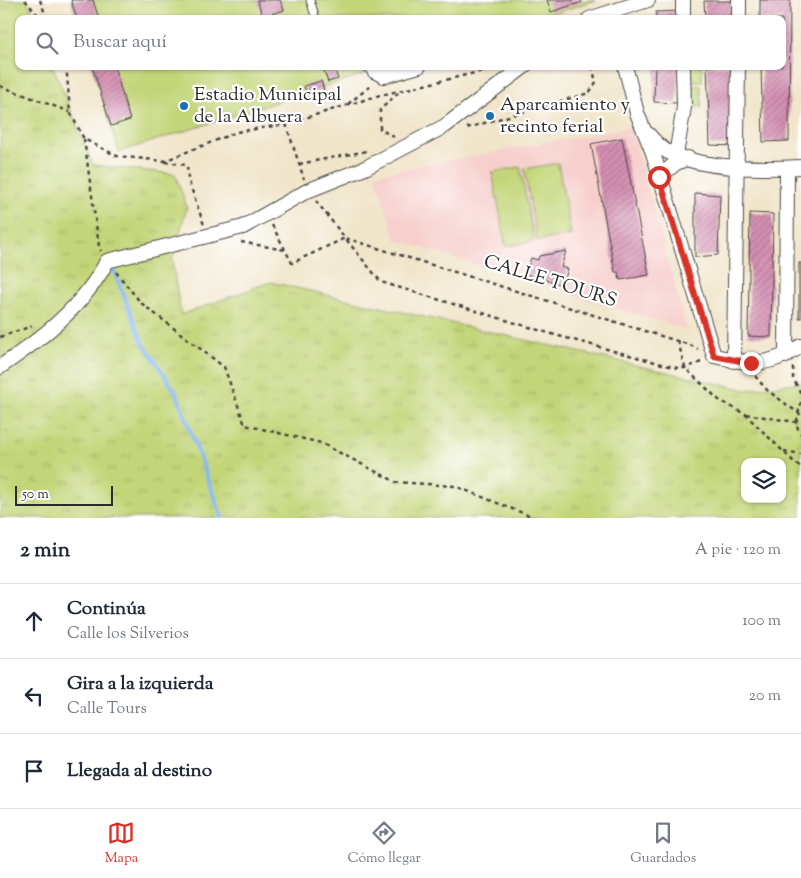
<!DOCTYPE html>
<html lang="es">
<head>
<meta charset="utf-8">
<style>
	:root { --surface:#fff; --page:#f6f6f7; --text:#1f2937; --muted:#747a83; --line:#e0e1e3; --accent:#d93025 }
	body { margin:0; font-family:"Sorts Mill Goudy",serif; background:var(--page); color:var(--text) }
	.controls { position:absolute; right:15px; bottom:15px; display:grid; overflow:hidden; border-radius:10px; box-shadow:0 1px 4px #0004 }
	.controls button { width:45px; height:45px; display:grid; place-items:center; padding:0; border:0; border-bottom:1px solid var(--line); background:var(--surface); color:var(--text); font:25px sans-serif }
	.scale { position:absolute; left:15px; bottom:12px; width:98px; box-sizing:border-box; padding-left:5px; border:2px solid #2b2b2b; border-top:0; font-size:14px; line-height:18px; white-space:nowrap; color:#2b2b2b; -webkit-text-stroke:4px #fff; paint-order:stroke }
	.stop { position:absolute; width:15px; height:15px; margin:-11px; border:4px solid #d93025; border-radius:50%; background:#fff }
	.stop.end { background:#d93025; border-color:#fff; box-shadow:0 1px 5px #0008 }
	.list { margin:0; padding:0; list-style:none }
	h2 { display:flex; justify-content:space-between; align-items:center; height:65px; margin:0; padding:0 20px; font-size:21px }
	h2 small { font-size:16px; font-weight:400; color:var(--muted) }
	.list li { display:grid; grid-template-columns:32px 1fr auto; gap:15px; align-items:center; box-sizing:border-box; height:75px; padding:0 20px; border-top:1px solid var(--line) }
	.list b { display:block; font-size:19px; white-space:nowrap }
	.list p { margin:0; font-size:16px; white-space:nowrap; color:var(--muted) }
	.list em { font-size:16px; font-style:normal; color:var(--muted) }
	.icon { flex:none; width:28px; height:28px; fill:none; stroke:currentColor; stroke-width:2; stroke-linecap:round; stroke-linejoin:round }
	.map { position:relative; flex:none; width:801px; height:518px; overflow:hidden }
	.search { position:absolute; background:var(--surface); box-shadow:0 1px 4px #0004; left:15px; right:15px; top:15px; height:55px; display:flex; align-items:center; gap:12px; box-sizing:border-box; padding:0 18px; border-radius:10px; color:var(--muted); font-size:19px }
	.sheet { height:290px; background:var(--surface) }
	nav { display:flex; justify-content:space-around; align-items:center; box-sizing:border-box; height:70px; border-top:1px solid var(--line); background:var(--surface); font-size:14px; color:var(--muted) }
	nav a { display:grid; justify-items:center; gap:2px }
	nav .on { color:var(--accent) }
	.map>svg:first-child { display:block }
</style>
</head>
<body>
<div class="map">
<svg width="801" height="518" viewBox="0 0 801 518">
	<defs>
		<pattern id="grass-tufts" width="24" height="20" patternUnits="userSpaceOnUse" patternTransform="scale(1.25)"><rect width="24" height="20" fill="#c3d578"/><path d="M3 7l-1-3M5 7V3M7 7l1-3M15 17l-1-3M17 17v-4M19 17l1-3" fill="none" stroke="#a8b768"/></pattern>
		<pattern id="building-hatch" width="6" height="6" patternUnits="userSpaceOnUse" patternTransform="scale(1.25)"><rect width="6" height="6" fill="#d48fb2"/><path d="M-1 1l2-2M0 6l6-6M5 7l2-2" fill="none" stroke="#ac7591"/></pattern>
	</defs>
	<rect width="100%" height="100%" fill="#fff"/>
	<filter id="ink" filterUnits="userSpaceOnUse"><feTurbulence type="fractalNoise" baseFrequency=".02" numOctaves="2"/><feDisplacementMap in="SourceGraphic" scale="10" xChannelSelector="R" yChannelSelector="G"/><feConvolveMatrix kernelMatrix="1 2 1 2 8 2 1 2 1" color-interpolation-filters="sRGB"/></filter>
	<filter id="wash" filterUnits="userSpaceOnUse"><feTurbulence type="fractalNoise" baseFrequency=".0096" numOctaves="4" result="noise"/><feDisplacementMap in="SourceGraphic" scale="20" xChannelSelector="R" yChannelSelector="G"/><feGaussianBlur stdDeviation="1.12" result="paint"/><feColorMatrix in="noise" values="0 0 0 0 0 0 0 0 0 0 0 0 0 0 0 0 0 1.4 0 .05"/><feComposite in="paint" operator="in"/></filter>
	<g filter="url(#wash)">
		<rect width="100%" height="100%" fill="#f1e5ca"/>
		<polygon fill="#f7d0cd" points="631,127 687,330 396,240 375,174"/>
		<path fill="url(#grass-tufts)" stroke="#778052" fill-rule="evenodd" d="M 0,0 L 27,0 L 35,19 L 19,19 L 19,66 L 53,66 L 93,165 L 175,174 L 187,207 L 172,260 L 181,315 L 270,282 L 746,390 L 801,382 L 801,518 L 0,518 ZM 745,462 L 782,462 L 782,499 L 745,499 Z"/>
		<g fill="#c3d578" stroke="#778052">
			<polygon points="71,0 596,0 538,19 77,19"/>
			<polygon points="92,66 390,66 119,152"/>
			<rect x="691" y="66" width="11" height="15"/>
			<polygon points="689,86 701,86 702,107 690,108"/>
			<polygon points="558,163 571,235 537,241 524,169"/>
			<polygon points="520,167 534,241 506,246 492,172"/>
		</g>
		<g fill="none" stroke-linecap="round" stroke-linejoin="round">
			<polyline stroke="#85b8f3" stroke-width="4" points="114,271 142,341 177,394 222,518"/>
		</g>
		<g id="blocks">
			<g fill="url(#building-hatch)">
				<polygon points="71,0 93,0 99,19 77,19"/>
				<polygon points="257,0 280,0 284,10 263,17"/>
				<polygon points="547,0 582,0 582,2 551,12"/>
				<polygon points="760,0 790,0 789,141 763,142 761,66 782,66 782,19 760,19"/>
				<polygon points="704,1 733,1 733,19 705,19"/>
				<polygon points="679,11 679,19 656,19 656,12"/>
				<polygon points="92,66 114,66 130,120 111,126"/>
				<polygon points="655,66 679,66 677,103 654,102"/>
				<polygon points="707,66 733,66 733,146 710,145"/>
				<polygon points="334,68 338,79 328,82 324,71"/>
				<polygon points="321,81 324,90 307,96 304,86"/>
				<polygon points="622,138 649,275 620,280 618,272 615,272 591,144"/>
				<polygon points="695,193 720,195 718,255 695,257"/>
				<polygon points="750,213 773,214 771,337 748,336"/>
				<polygon points="566,251 561,267 568,269 563,285 526,274 531,258 538,260 539,256"/>
				<rect x="799" y="263" width="2" height="55"/>
			</g>
		</g>
	</g>
	<g filter="url(#ink)">
		<use href="#blocks" fill-opacity="0" stroke="#494743" stroke-width="1"/>
		<g fill="none" stroke-linecap="round" stroke-linejoin="round">
			<defs>
				<g id="lane">
					<polyline points="310,0 316,19"/>
					<polyline points="362,66 374,71"/>
				</g>
				<g id="street">
					<polyline points="683,0 683,19"/>
					<polyline points="589,19 648,0"/>
					<polyline points="739,19 739,0"/>
					<path d="M 625,66 L 637,113 L 653,153 L 714,356 C 752,364 767,368 801,346"/>
					<polyline points="374,71 384,76 419,66"/>
					<path d="M 648,134 C 654,141 660,148 668,152 C 704,170 762,169 801,167"/>
					<polyline points="676,155 684,107 683,66"/>
					<polyline points="659,177 676,163 688,158"/>
					<polyline points="786,356 787,168"/>
					<polyline points="734,361 738,66"/>
					<path d="M 0,367 C 41,339 84,306 107,261 L 243,227 L 307,191 L 365,168 L 445,126 L 525,66"/>
				</g>
			</defs>
			<use href="#lane" stroke="#494743" stroke-width="9"/>
			<use href="#street" stroke="#494743" stroke-width="16"/>
			<g stroke="#494743" stroke-width="2.5" stroke-dasharray="4 4" stroke-linecap="butt">
				<polyline points="25,0 41,19"/>
				<polyline points="40,0 47,19"/>
				<polyline points="64,66 67,75 70,112 84,139 117,156 164,161 237,132 286,124 377,96 500,67"/>
				<polyline points="0,86 70,112"/>
				<polyline points="348,104 373,84"/>
				<polyline points="286,124 304,179"/>
				<polyline points="467,128 589,93 596,82 592,66"/>
				<polyline points="394,137 380,129 380,110 400,91"/>
				<polyline points="84,139 99,246 101,251"/>
				<polyline points="165,162 187,165 188,179 204,225"/>
				<polyline points="299,164 367,151"/>
				<polyline points="316,201 345,238 690,345 698,349"/>
				<polyline points="272,225 292,263 345,238 381,282 555,335 677,368 685,368 704,361"/>
				<polyline points="241,242 285,250"/>
				<polyline points="116,272 141,303 224,367 245,425 321,443 396,482 455,486 535,518"/>
				<polyline points="0,337 32,326"/>
				<polyline points="678,341 685,368 719,400 745,414 795,463 801,467"/>
				<polyline points="793,367 793,379 801,393"/>
				<polyline points="755,376 767,390 801,415"/>
				<path d="M 801,402 C 799,412 793,425 801,434"/>
				<polyline points="746,414 801,423"/>
				<polyline points="784,451 801,454"/>
			</g>
			<use href="#lane" stroke="#fff" stroke-width="7"/>
			<use href="#street" stroke="#fff" stroke-width="14"/>
		</g>
	</g>
	<g fill="none" stroke-linecap="round" stroke-linejoin="round" filter="url(#ink)">
		<polyline stroke="#d93025" stroke-width="6" points="659,177 714,356 751,363"/>
	</g>
	<g fill="#1f6fb2" stroke="#fff" stroke-width="2">
		<circle cx="184" cy="106" r="5"/>
		<circle cx="490" cy="116" r="5"/>
	</g>
	<g text-anchor="middle" dominant-baseline="central" stroke-width="4.5" stroke-linejoin="round" paint-order="stroke">
		<g font-size="19" fill="#2b2b2b" stroke="#fff" text-anchor="start">
			<text x="194" y="95">Estadio Municipal<tspan x="194" dy="22">de la Albuera</tspan></text>
			<text x="500" y="105">Aparcamiento y<tspan x="500" dy="22">recinto ferial</tspan></text>
		</g>
		<g font-size="19" fill="#2b2b2b" stroke="#fff">
			<text transform="translate(550 282) rotate(17)">CALLE TOURS</text>
		</g>
	</g>
</svg>
<div class="controls">
<button><svg class="icon" aria-label="layers" viewBox="0 0 24 24"><path d="M12 4l9 5-9 5-9-5zM3 14l9 5 9-5"/></svg></button>
</div>
<div class="scale">50 m</div>
<div class="stop" style="left:659px;top:177px"></div>
<div class="stop end" style="left:751px;top:363px"></div>
<div class="search"><svg class="icon" aria-label="search" viewBox="0 0 24 24"><circle cx="10" cy="10" r="6"/><path d="M15 15l6 6"/></svg>Buscar aquí</div>
</div>
<section class="sheet">
<h2>2 min<small>A pie · 120 m</small></h2>
<ul class="list">
<li><svg class="icon" aria-label="ahead" viewBox="0 0 24 24"><path d="M12 20V5M6 11l6-6 6 6"/></svg><div><b>Continúa</b><p>Calle los Silverios</p></div><em>100 m</em></li>
<li><svg class="icon" aria-label="left" viewBox="0 0 24 24"><path d="M17 20v-9H6M10 6l-5 5 5 5"/></svg><div><b>Gira a la izquierda</b><p>Calle Tours</p></div><em>20 m</em></li>
<li><svg class="icon" aria-label="arrive" viewBox="0 0 24 24"><path d="M6 21V4h12l-3 4 3 4H6"/></svg><div><b>Llegada al destino</b></div></li>
</ul>
</section>
<nav>
<a class="on"><svg class="icon" aria-label="map" viewBox="0 0 24 24"><path d="M3 6l6-2 6 2 6-2v14l-6 2-6-2-6 2zM9 4v14M15 6v14"/></svg>Mapa</a>
<a><svg class="icon" aria-label="directions" viewBox="0 0 24 24"><path d="M12 3l9 9-9 9-9-9zM9 14v-3h6M13 9l2 2-2 2"/></svg>Cómo llegar</a>
<a><svg class="icon" aria-label="saved" viewBox="0 0 24 24"><path d="M7 4h10v16l-5-4-5 4z"/></svg>Guardados</a>
</nav>
</body>
</html>
